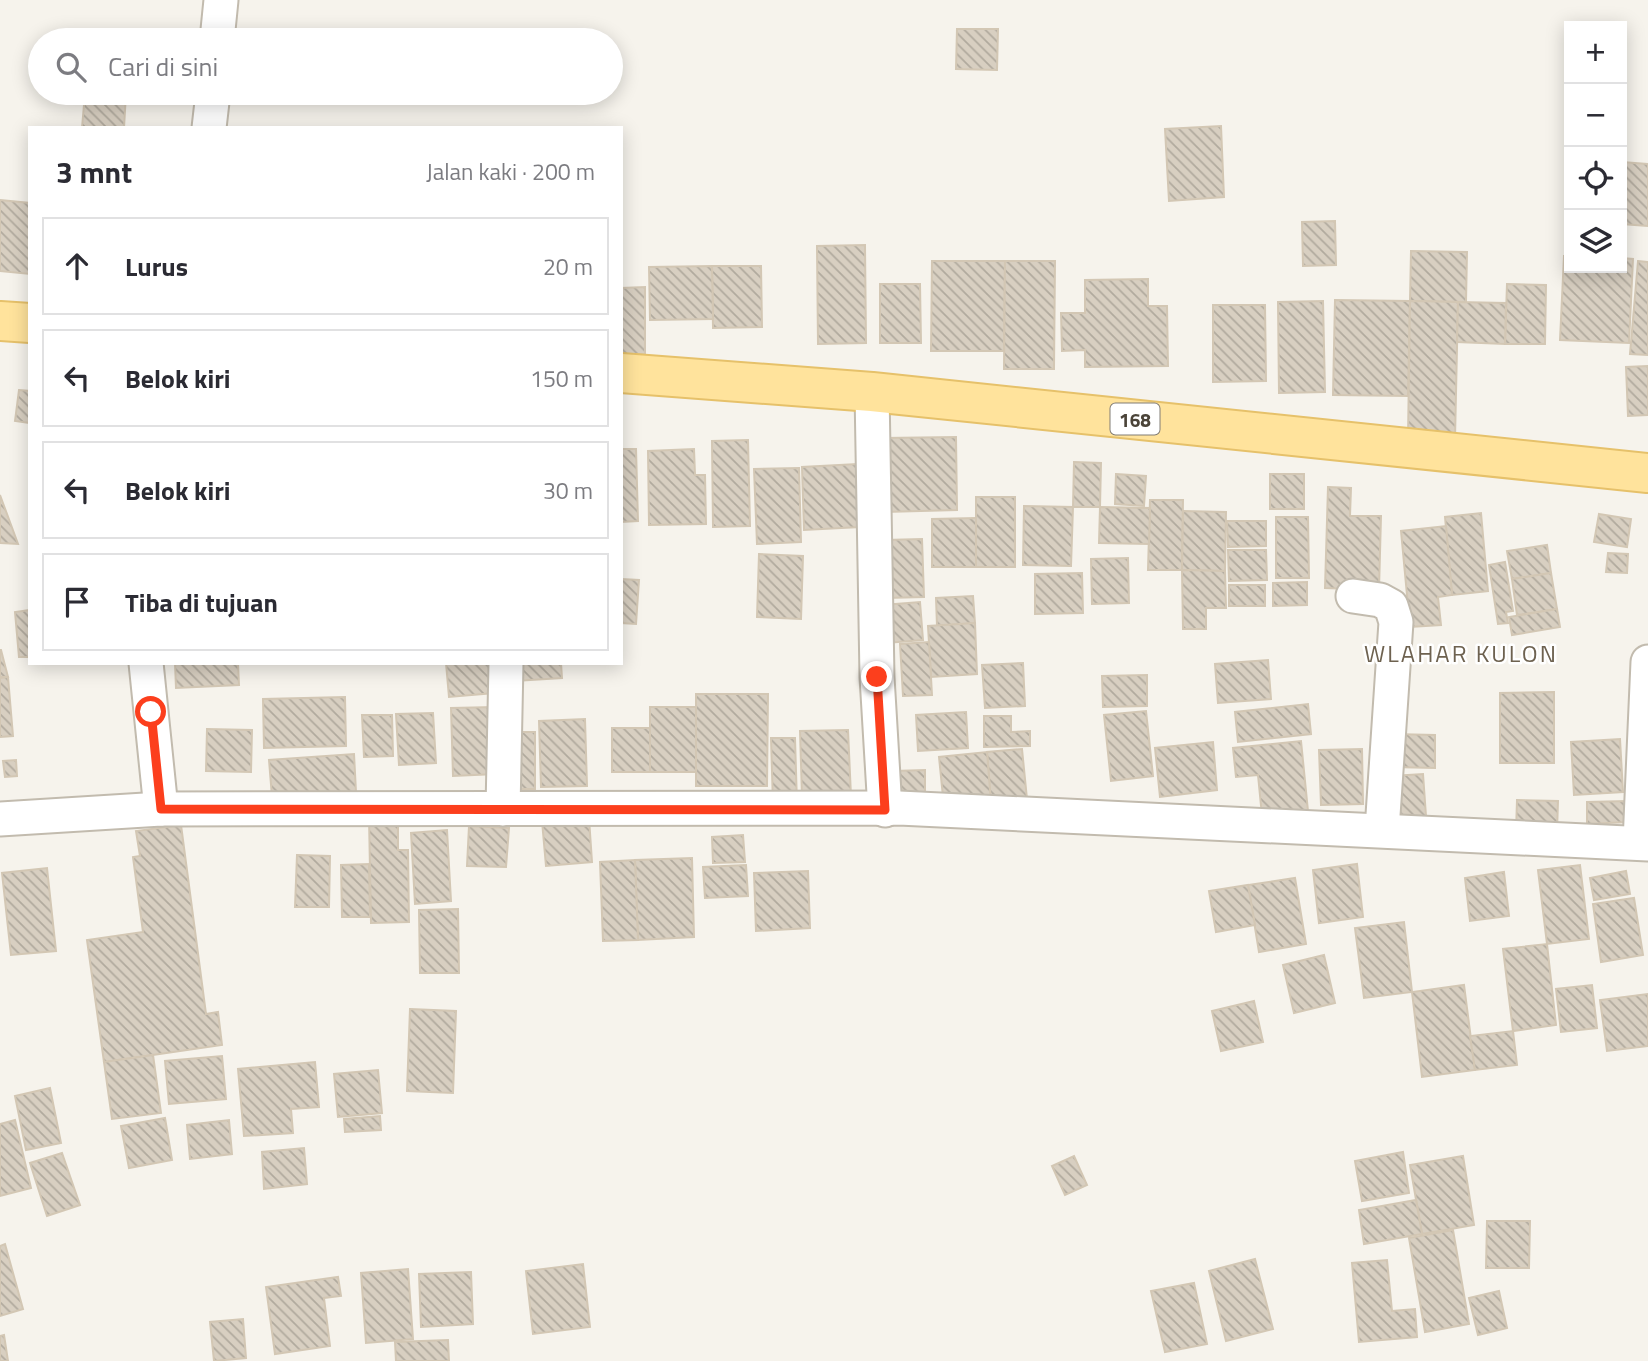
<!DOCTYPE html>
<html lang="id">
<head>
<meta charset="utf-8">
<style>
	:root { --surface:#fff; --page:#f7f7f7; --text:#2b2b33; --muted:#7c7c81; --line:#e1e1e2 }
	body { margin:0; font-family:"Titillium Web",sans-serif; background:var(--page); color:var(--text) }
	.controls { position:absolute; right:21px; top:21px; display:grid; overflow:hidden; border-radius:0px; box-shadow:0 4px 18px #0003 }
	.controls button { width:63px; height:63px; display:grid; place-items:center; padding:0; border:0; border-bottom:2px solid var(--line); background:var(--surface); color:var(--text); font:35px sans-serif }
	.stop { position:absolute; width:21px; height:21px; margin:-16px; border:5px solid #fc3f1d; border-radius:50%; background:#fff }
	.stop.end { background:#fc3f1d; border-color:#fff; box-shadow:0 2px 7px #0008 }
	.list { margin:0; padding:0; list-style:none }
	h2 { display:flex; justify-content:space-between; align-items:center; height:91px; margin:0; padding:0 28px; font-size:30px }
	h2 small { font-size:23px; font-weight:400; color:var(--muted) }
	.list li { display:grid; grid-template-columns:46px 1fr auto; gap:21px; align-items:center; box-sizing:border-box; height:98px; margin:0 14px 14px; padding:0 14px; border:2px solid var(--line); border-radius:0px }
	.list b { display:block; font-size:26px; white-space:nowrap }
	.list em { font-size:23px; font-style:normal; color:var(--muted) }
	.icon { flex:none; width:38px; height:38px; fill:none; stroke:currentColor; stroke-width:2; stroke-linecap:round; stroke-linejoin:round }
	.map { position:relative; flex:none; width:1648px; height:1361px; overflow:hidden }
	.search { position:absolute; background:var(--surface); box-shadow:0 4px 18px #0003; left:28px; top:28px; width:595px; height:77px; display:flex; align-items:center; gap:18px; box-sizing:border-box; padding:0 24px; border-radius:38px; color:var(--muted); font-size:26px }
	.panel { position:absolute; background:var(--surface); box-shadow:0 4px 18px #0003; left:28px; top:126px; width:595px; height:539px; border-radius:0px }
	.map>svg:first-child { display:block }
</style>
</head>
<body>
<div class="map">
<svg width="1648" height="1361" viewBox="0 0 1648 1361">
	<defs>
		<pattern id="building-back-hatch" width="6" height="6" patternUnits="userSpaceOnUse" patternTransform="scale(1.75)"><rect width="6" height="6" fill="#d8cfc1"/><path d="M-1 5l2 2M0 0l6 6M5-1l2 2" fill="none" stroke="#b1aa9e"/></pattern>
	</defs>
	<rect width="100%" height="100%" fill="#f6f3ec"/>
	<g fill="url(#building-back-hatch)" stroke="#d3c7b4" stroke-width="2">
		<polygon points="957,29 998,29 997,70 956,69"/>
		<polygon points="85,93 126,93 124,128 82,128"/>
		<rect x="145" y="93" width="46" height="2"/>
		<polygon points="1221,126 1224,197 1169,201 1165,129"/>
		<polygon points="1622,162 1648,164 1648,226 1622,224"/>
		<polygon points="0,200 30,203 30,274 0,271"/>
		<polygon points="1335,221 1336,265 1303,266 1302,222"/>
		<polygon points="865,245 866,343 818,344 817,246"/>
		<polygon points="1411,251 1467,252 1466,302 1410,301"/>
		<polygon points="1564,256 1569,256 1569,268 1622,268 1622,258 1633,259 1629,343 1560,340"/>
		<polygon points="932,261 1005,261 1004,351 931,351"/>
		<polygon points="1005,261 1055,261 1054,369 1004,369"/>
		<polygon points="1638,261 1648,262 1648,355 1630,354"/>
		<polygon points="712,266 761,266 762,327 713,328"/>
		<polygon points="712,266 713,319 650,320 649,267"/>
		<polygon points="1148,279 1148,306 1167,306 1168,366 1085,367 1085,350 1062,351 1061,313 1085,313 1085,280"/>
		<polygon points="880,284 920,284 921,343 880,343"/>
		<polygon points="1507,284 1546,285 1545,344 1505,344"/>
		<polygon points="645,287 645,354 621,354 621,288"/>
		<polygon points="1335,300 1410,301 1408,396 1333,395"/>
		<polygon points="1323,301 1325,392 1279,393 1278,302"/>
		<polygon points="1410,301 1458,302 1455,439 1408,438"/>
		<polygon points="1458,302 1506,303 1505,344 1457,342"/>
		<polygon points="1213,305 1265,305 1266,381 1213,382"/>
		<polygon points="1648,366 1648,415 1628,416 1626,367"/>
		<polygon points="19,390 30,391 30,423 15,421"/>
		<polygon points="956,437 957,510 885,512 884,438"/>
		<polygon points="748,440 750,526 713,527 712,441"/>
		<polygon points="621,449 636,449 638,521 621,522"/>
		<polygon points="694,449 695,475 705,475 706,524 649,525 648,451"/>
		<polygon points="1074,462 1101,463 1100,507 1073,507"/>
		<polygon points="857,464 860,527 804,530 802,467"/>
		<polygon points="799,468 801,542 757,544 754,469"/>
		<polygon points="1116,474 1146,476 1144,506 1115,504"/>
		<rect x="1270" y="474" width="34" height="35"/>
		<polygon points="1328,487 1351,488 1350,516 1381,516 1379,590 1325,588"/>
		<polygon points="0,495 18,544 0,543"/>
		<rect x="976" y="497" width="39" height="70"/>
		<polygon points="1150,500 1183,500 1182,570 1148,570"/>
		<polygon points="1024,506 1073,507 1071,566 1023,565"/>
		<polygon points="1100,507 1150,508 1149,544 1099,543"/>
		<polygon points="1183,511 1226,512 1225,571 1182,570"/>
		<polygon points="1481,513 1488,591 1452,595 1445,517"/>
		<polygon points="1599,514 1631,519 1627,547 1594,542"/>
		<polygon points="1276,517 1308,517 1309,578 1276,578"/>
		<polygon points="976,518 976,567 932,567 932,519"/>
		<polygon points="1227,521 1266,521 1266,546 1228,547"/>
		<polygon points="1446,526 1452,595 1438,597 1441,625 1410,627 1401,531"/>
		<polygon points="922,539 924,597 886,598 885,540"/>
		<polygon points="1547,545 1551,573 1512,579 1507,551"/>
		<polygon points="1228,550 1266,550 1267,580 1229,581"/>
		<polygon points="1608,553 1628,554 1627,573 1606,572"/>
		<polygon points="759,554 803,556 801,619 757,617"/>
		<polygon points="1128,558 1129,603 1092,604 1091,559"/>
		<polygon points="1505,562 1513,611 1506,612 1508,623 1498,624 1489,565"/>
		<polygon points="1182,570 1225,571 1226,608 1206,608 1206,629 1183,629"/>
		<polygon points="1082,573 1083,613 1035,614 1035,574"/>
		<polygon points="1551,573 1557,609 1517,615 1512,579"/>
		<polygon points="621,579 639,580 636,624 621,623"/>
		<polygon points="1307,582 1307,605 1273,606 1273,583"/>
		<rect x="1229" y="585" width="36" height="21"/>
		<polygon points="973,596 975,623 937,626 936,598"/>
		<polygon points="920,602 923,640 886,643 883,605"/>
		<polygon points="1557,609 1560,627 1512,635 1509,617"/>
		<polygon points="30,610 30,657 19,657 15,612"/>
		<polygon points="975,623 977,674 931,677 928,626"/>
		<polygon points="929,642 932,695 903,696 900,644"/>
		<polygon points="0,650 1,650 8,677 0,677"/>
		<polygon points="1268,660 1271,699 1218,703 1215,664"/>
		<polygon points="175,663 238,663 239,685 176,688"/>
		<polygon points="446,663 492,663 494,693 449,697"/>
		<polygon points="514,663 561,663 562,678 515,681"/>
		<polygon points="1023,663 1025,706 985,708 982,665"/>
		<polygon points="1147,675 1147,706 1103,707 1102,676"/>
		<polygon points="8,677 13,736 0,737 0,678"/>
		<polygon points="1554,692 1554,763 1500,763 1500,693"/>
		<polygon points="696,694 768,694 767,786 696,786"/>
		<polygon points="345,697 346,746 264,748 263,699"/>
		<polygon points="1308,704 1311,734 1238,742 1235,712"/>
		<polygon points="494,707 496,774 453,776 451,708"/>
		<rect x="650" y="707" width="46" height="65"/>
		<polygon points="1146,711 1153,776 1111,781 1104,715"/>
		<polygon points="966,712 968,748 918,751 916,715"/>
		<polygon points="433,713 436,763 399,765 396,714"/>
		<polygon points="362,715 392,715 393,756 364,757"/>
		<polygon points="984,716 1011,716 1011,732 1030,731 1030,746 984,747"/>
		<polygon points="585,719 587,786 541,787 539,721"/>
		<rect x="612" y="728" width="38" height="44"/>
		<polygon points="207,729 252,730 251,772 206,771"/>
		<polygon points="848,730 851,796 802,797 800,731"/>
		<rect x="507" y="732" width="28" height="57"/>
		<polygon points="1393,734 1435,735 1435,768 1392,767"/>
		<polygon points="771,738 795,738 797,804 773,805"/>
		<polygon points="1620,739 1623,792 1574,795 1571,742"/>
		<polygon points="1301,741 1308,811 1262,816 1258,775 1236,777 1233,748"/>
		<polygon points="1213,742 1217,790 1160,797 1155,748"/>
		<polygon points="1022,749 1027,799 991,803 987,752"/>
		<polygon points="1362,749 1363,804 1321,805 1319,750"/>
		<polygon points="987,752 991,803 944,807 939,757"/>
		<polygon points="354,754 356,792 272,797 269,760"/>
		<polygon points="16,760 17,776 5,777 3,761"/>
		<polygon points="925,770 925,804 895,805 894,771"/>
		<polygon points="1423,774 1426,816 1394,818 1392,776"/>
		<polygon points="1517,800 1558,801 1557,832 1516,832"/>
		<polygon points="1627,801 1628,822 1587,824 1587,802"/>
		<polygon points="369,817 398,817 398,850 408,850 409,922 371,923"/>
		<polygon points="589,818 592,862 546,866 542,821"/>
		<polygon points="181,825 206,1014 218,1012 222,1045 104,1062 87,940 143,932 133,857 140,856 136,831"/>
		<polygon points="469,826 509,828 506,867 467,866"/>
		<polygon points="447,830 451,901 415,904 411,833"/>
		<polygon points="743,835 745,862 713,863 712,837"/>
		<polygon points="297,855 330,856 329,907 295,907"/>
		<polygon points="692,858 694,937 638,940 635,860"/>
		<polygon points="635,860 638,940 603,941 600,862"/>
		<polygon points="369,864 370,917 342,917 341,865"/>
		<polygon points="1357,864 1363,917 1319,923 1313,870"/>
		<polygon points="746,865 748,896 705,898 703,867"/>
		<polygon points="1580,865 1589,939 1547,944 1538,870"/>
		<polygon points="47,868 56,951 11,955 2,873"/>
		<polygon points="808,871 810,928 756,931 754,873"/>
		<polygon points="1626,871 1630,894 1594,900 1590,878"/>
		<polygon points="1504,872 1509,916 1470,921 1465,878"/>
		<polygon points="1295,878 1306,944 1259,952 1248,885"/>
		<polygon points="1248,885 1255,925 1216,932 1209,891"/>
		<polygon points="1634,898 1643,955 1601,962 1593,904"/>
		<polygon points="458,909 459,973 420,973 419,910"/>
		<polygon points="1404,922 1412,992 1364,998 1355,928"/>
		<polygon points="1547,944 1556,1025 1513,1031 1503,949"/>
		<polygon points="1324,955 1335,1003 1294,1013 1283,965"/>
		<polygon points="1464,985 1475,1070 1422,1077 1412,992"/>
		<polygon points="1592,985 1597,1028 1561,1032 1556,989"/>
		<polygon points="1648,994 1648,1046 1607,1051 1600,1000"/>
		<polygon points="1254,1001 1263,1042 1221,1051 1212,1011"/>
		<polygon points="410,1009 456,1011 453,1093 407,1091"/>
		<polygon points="1513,1031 1517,1065 1475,1070 1470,1036"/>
		<polygon points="153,1055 161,1113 112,1119 104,1062"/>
		<polygon points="222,1056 226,1099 169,1104 165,1061"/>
		<polygon points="315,1062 319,1107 291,1109 293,1133 244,1136 238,1069"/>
		<polygon points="378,1070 382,1113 338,1117 334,1074"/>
		<polygon points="50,1088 61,1143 26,1150 15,1096"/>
		<polygon points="380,1116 381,1130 345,1132 344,1119"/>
		<polygon points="165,1118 172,1160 129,1168 121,1126"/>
		<polygon points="15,1120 31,1188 0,1196 0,1124"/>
		<polygon points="229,1120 232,1154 190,1159 187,1125"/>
		<polygon points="304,1148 307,1184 264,1189 262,1152"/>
		<polygon points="1403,1152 1409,1193 1362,1201 1355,1161"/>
		<polygon points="62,1153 80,1205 47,1216 30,1163"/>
		<polygon points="1074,1156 1087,1185 1065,1195 1052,1166"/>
		<polygon points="1463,1156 1474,1225 1422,1234 1410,1165"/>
		<polygon points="1416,1200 1422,1234 1364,1244 1359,1210"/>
		<polygon points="1487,1221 1530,1221 1529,1268 1486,1268"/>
		<polygon points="1453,1230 1469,1324 1425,1332 1409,1238"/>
		<polygon points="5,1244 23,1309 0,1316 0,1246"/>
		<polygon points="1255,1259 1273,1329 1226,1341 1209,1271"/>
		<polygon points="1387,1260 1392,1311 1415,1309 1417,1337 1359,1342 1352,1263"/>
		<polygon points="583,1264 590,1327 533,1334 526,1271"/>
		<polygon points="408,1269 413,1339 366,1343 361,1273"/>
		<polygon points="471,1272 473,1324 421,1327 419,1274"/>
		<polygon points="338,1277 341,1296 324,1298 330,1346 275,1354 266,1287"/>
		<polygon points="1194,1283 1207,1344 1165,1352 1151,1291"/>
		<polygon points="1499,1291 1507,1328 1478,1335 1469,1298"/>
		<polygon points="243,1319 246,1358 214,1361 210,1322"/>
		<polygon points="4,1335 8,1361 0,1361 0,1336"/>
		<polygon points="448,1340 449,1361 396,1361 395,1342"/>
	</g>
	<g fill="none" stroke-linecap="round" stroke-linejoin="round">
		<defs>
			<g id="minor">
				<polyline points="217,40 221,0"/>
				<polyline points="209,128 213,93"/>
				<polyline points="872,392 877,677 885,810"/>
				<polyline points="1353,596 1380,600 1391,606 1396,622 1382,830"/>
				<polyline points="146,663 161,809"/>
				<polyline points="503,809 506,663"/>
				<polyline points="0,819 161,809 899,808 1648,844"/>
				<polyline points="1640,843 1648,662"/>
			</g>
			<g id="primary">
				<polyline points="0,321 30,323"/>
				<polyline points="621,373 872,392 1648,473"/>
			</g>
		</defs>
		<use href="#minor" stroke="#c2bbae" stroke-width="37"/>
		<use href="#primary" stroke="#e6c16a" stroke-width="42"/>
		<use href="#minor" stroke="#fff" stroke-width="33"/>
		<use href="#primary" stroke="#ffe39c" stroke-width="38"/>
	</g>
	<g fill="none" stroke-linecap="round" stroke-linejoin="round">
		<polyline stroke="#fc3f1d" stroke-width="9" points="151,712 161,809 885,810 877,677"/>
	</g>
	<g text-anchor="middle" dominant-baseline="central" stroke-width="5" stroke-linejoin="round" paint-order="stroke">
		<rect fill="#fff" stroke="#817c74" stroke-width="2" x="1110.5" y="403.5" width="49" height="31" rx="5"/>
		<g font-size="19" font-weight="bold" fill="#4b4439">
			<text x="1135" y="419">168</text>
		</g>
		<g font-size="24" letter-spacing="2" fill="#6e6250" stroke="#fff">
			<text x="1461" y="653">WLAHAR KULON</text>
		</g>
	</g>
</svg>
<div class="controls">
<button>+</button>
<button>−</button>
<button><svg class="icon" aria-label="locate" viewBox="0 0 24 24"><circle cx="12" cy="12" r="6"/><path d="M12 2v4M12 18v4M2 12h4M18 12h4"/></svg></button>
<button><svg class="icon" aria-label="layers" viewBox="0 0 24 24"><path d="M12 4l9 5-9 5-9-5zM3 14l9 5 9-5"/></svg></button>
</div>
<div class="stop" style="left:151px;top:712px"></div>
<div class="stop end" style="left:877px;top:677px"></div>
<div class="search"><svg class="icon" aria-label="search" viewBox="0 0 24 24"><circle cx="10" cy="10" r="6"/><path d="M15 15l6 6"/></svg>Cari di sini</div>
<section class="panel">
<h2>3 mnt<small>Jalan kaki · 200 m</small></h2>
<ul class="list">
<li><svg class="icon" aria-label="ahead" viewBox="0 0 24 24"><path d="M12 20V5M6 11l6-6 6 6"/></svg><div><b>Lurus</b></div><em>20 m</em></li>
<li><svg class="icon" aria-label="left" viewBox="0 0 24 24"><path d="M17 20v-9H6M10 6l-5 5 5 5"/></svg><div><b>Belok kiri</b></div><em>150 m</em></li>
<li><svg class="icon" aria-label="left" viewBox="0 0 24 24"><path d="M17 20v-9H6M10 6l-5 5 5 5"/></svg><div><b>Belok kiri</b></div><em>30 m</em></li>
<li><svg class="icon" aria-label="arrive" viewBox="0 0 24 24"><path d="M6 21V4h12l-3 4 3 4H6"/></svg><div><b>Tiba di tujuan</b></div></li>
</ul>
</section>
</div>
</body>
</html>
